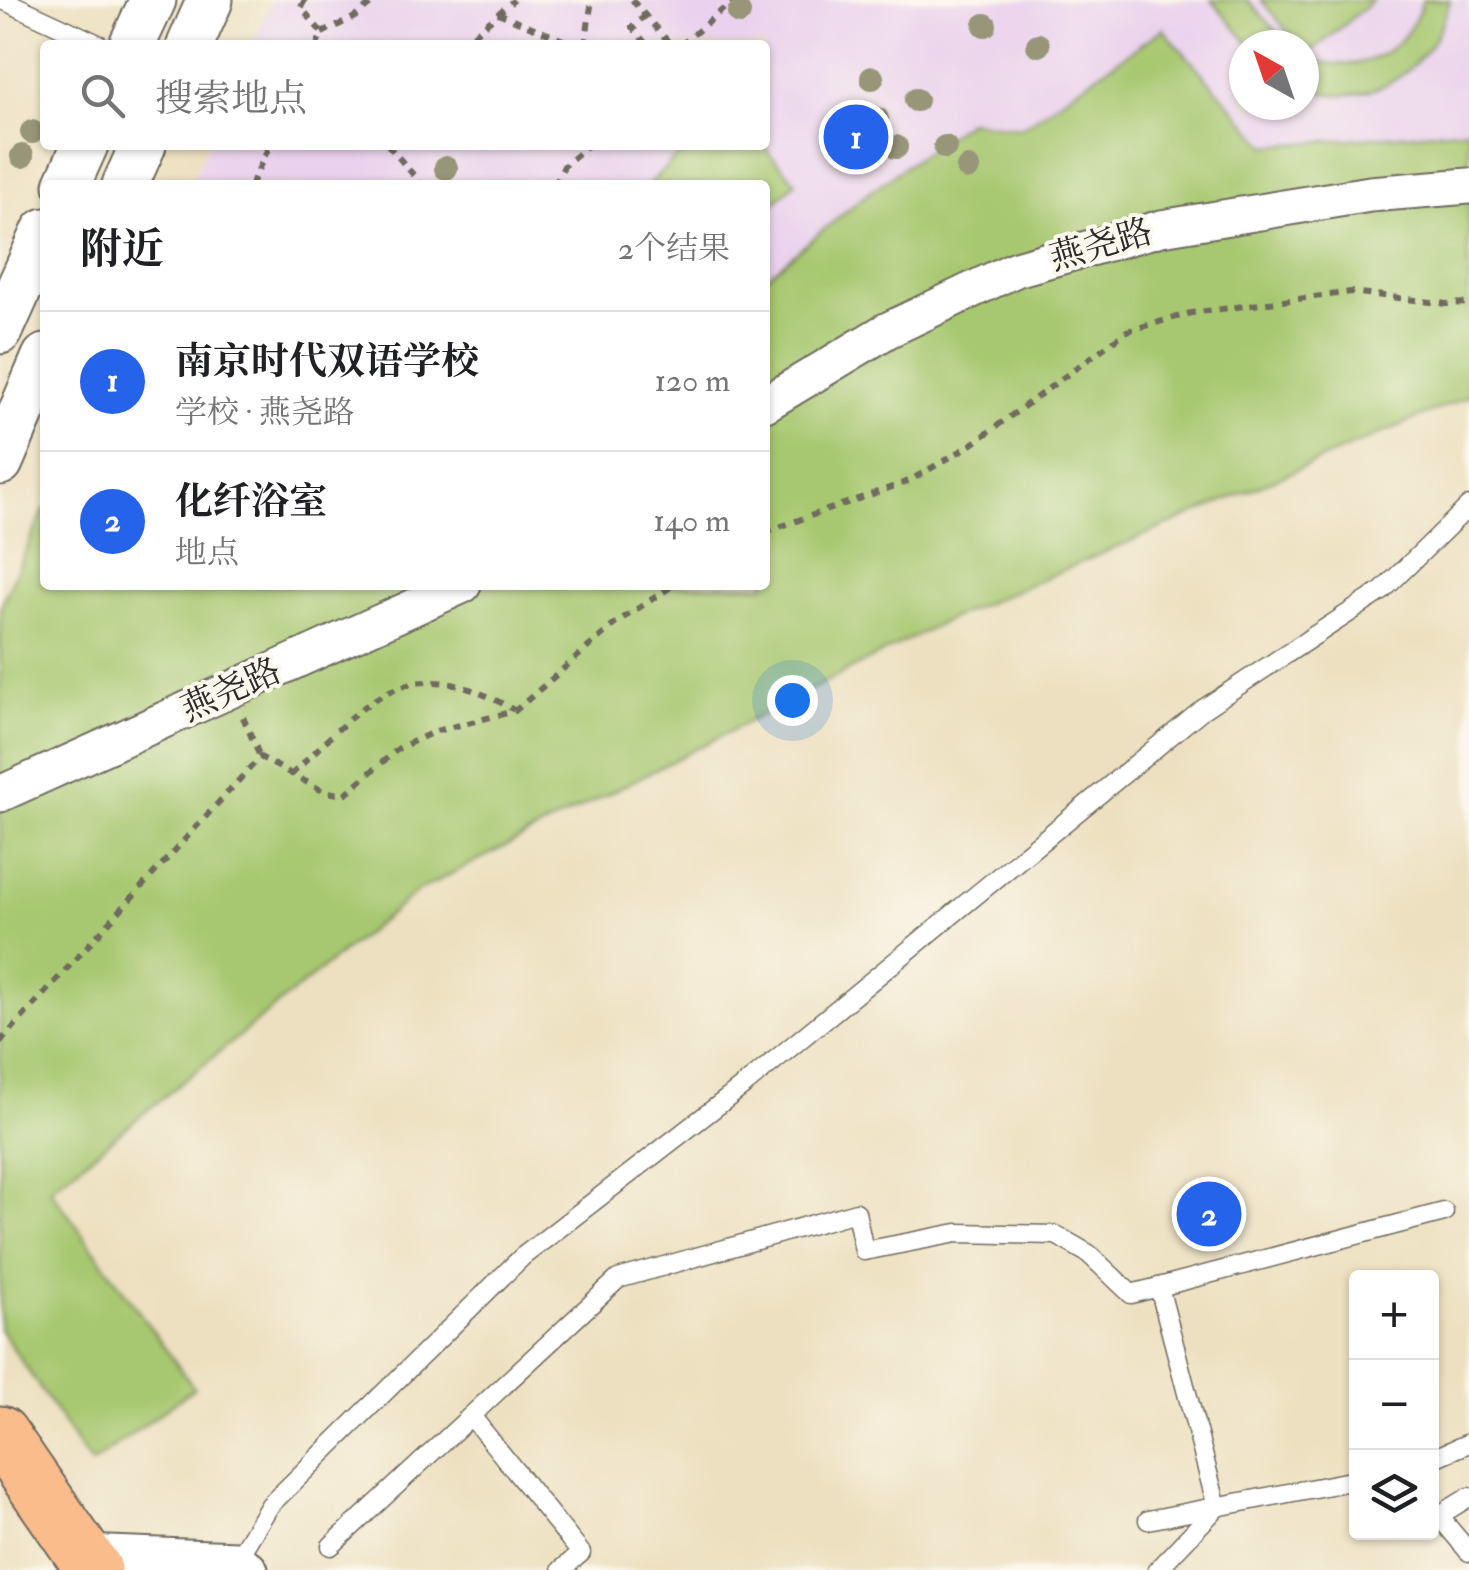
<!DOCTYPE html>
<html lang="zh">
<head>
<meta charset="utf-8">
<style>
	:root { --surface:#fff; --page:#f6f6f6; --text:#202124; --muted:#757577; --line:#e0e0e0; --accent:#2563eb }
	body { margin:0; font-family:"IM FELL Double Pica","Noto Serif SC",serif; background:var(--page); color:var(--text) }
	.controls { position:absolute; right:30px; bottom:30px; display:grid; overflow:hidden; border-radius:10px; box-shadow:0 2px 8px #0004 }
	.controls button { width:90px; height:90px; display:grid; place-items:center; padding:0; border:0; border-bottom:2px solid var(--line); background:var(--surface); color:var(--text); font:50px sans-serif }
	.compass { position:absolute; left:1229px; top:30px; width:90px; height:90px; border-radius:50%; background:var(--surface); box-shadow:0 2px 8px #0004; rotate:320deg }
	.you { position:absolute; left:792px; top:700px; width:35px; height:35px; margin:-25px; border:8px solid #fff; border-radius:50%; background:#1a73e8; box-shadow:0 0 0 15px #1a73e833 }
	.badge { display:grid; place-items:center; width:65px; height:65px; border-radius:50%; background:var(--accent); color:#fff; font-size:32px; font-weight:700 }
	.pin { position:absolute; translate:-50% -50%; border:5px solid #fff; box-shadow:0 2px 10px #0006 }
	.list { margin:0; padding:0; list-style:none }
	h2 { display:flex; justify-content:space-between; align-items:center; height:130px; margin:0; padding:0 40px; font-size:42px }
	h2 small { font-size:32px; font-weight:400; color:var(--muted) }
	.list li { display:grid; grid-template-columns:65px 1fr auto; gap:30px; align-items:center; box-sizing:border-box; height:140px; padding:0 40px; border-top:2px solid var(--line) }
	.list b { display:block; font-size:38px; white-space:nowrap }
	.list p { margin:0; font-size:32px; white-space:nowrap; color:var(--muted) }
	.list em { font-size:32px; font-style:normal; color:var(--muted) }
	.icon { flex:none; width:55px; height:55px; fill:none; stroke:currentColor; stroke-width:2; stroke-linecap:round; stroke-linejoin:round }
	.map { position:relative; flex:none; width:1469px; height:1570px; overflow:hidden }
	.search { position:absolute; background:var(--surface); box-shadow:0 2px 8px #0004; left:40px; top:40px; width:730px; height:110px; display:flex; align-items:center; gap:25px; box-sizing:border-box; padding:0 35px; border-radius:10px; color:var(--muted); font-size:38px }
	.panel { position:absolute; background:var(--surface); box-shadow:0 2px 8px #0004; left:40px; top:180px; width:730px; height:410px; border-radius:10px }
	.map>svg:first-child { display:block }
</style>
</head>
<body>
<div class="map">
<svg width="1469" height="1570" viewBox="0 0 1469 1570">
	<rect width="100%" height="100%" fill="#fbf7ec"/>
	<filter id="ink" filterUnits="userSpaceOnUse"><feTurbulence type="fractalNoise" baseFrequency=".01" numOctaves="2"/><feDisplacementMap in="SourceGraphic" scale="20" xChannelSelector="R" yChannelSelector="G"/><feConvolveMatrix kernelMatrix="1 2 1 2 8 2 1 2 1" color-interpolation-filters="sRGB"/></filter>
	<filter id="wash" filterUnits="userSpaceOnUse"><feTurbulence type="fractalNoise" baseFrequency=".0048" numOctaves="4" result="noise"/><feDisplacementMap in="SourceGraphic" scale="40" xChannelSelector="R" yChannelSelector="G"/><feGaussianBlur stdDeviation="2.25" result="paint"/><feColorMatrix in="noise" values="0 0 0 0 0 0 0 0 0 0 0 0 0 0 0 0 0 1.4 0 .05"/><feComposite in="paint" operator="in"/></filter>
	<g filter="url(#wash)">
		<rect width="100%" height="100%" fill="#ede0c0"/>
		<path fill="#ead1ed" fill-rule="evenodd" d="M 272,0 L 1469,0 L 1469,129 L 1267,146 L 1163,29 L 1021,128 L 968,122 L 867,194 L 765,278 L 765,185 L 190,185 L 208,145 L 765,145 L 765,45 L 252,45 ZM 1244,45 L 1304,45 L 1304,105 L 1244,105 Z"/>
		<g fill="#a7c76f" stroke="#69794d" stroke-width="2.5">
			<polygon points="1211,0 1248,0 1288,45 1250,45"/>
			<polygon points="1261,0 1373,0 1308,55 1304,45 1299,45"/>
			<path d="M 1423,0 L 1450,0 C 1435,65 1372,114 1304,87 L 1304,56 C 1356,79 1407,54 1423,0 Z"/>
			<polygon points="1163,29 1267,146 1469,129 1469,396 949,619 418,891 50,1189 194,1388 91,1464 0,1329 0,608 45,508 45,585 765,585 765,278 867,194 968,121 1021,128"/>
			<polygon points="690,145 762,145 796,182 765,212 765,185 647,185"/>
		</g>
	</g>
	<g filter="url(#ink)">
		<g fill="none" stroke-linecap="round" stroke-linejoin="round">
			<defs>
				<g id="service">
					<polyline points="3,0 100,45"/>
					<polyline points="471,1416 581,1553 561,1570"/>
					<polyline points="1432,1459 1469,1443"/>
					<polyline points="1432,1508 1469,1552"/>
					<polyline points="1438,1516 1469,1497"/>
					<polyline points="1148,1520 1356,1480"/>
					<polyline points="331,1546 618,1279 856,1212 864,1251 957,1233 1056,1235 1089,1254 1131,1294 1159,1287"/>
					<polyline points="237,1559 270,1505 522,1257 747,1083 1203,709 1382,591 1469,506"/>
					<polyline points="1157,1570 1217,1507 1159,1287 1444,1212"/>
				</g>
				<g id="minor">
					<polyline points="765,404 886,331 1016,269 1161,228 1370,194 1469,186"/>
					<polyline points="0,794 463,585"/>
					<polyline points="83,1553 237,1559 250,1570"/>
				</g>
				<g id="tertiary">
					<polyline points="132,45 153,0"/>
					<polyline points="190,45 210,0"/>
					<polyline points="67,185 85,145"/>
					<polyline points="125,185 143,145"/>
					<polyline points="0,331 45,231"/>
					<polyline points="0,462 45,357"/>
				</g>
				<polyline id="primary" points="0,1434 94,1570"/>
			</defs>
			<use href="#service" stroke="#6f6a5f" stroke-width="21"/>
			<use href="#minor" stroke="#6f6a5f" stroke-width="39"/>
			<use href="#tertiary" stroke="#6f6a5f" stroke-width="49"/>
			<use href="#primary" stroke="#6f6a5f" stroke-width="59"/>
			<g stroke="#6f6a5f" stroke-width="6" stroke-dasharray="8 8" stroke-linecap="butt">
				<polyline points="305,0 301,7 322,33 317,45"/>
				<polyline points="632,0 671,45"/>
				<polyline points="498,13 575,45"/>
				<polyline points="646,15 632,27 647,45"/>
				<polyline points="322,33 355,17 373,2"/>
				<polyline points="461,45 514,0"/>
				<polyline points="585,45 592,0"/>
				<polyline points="681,45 734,0"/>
				<polyline points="388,145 422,185"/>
				<polyline points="251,185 270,145"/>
				<polyline points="555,185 564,166 588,145"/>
				<polyline points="765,532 909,481 971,445 1127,331 1191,313 1352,292 1446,304 1469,303"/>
				<polyline points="243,717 260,757"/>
				<path d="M 291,775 C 369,701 404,646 514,710"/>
				<polyline points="0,1042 260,757 323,791 344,795 399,748 436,731 515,711 617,622 674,585"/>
			</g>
			<use href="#service" stroke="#fff" stroke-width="18"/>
			<use href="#minor" stroke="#fff" stroke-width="35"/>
			<use href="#tertiary" stroke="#fff" stroke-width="45"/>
			<use href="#primary" stroke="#fabc8b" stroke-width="55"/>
		</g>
		<g fill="#979679">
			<circle cx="739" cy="13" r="12"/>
			<circle cx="985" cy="25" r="12"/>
			<circle cx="1038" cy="45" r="12"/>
			<circle cx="872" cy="78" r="12"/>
			<circle cx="916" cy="100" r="12"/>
			<circle cx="877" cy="119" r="12"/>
			<circle cx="32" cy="132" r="12"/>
			<circle cx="896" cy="147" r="12"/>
			<circle cx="945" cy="147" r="12"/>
			<circle cx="851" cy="150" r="12"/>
			<circle cx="22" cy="156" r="12"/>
			<circle cx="446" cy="168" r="12"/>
			<circle cx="968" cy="168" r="12"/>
		</g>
	</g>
	<g text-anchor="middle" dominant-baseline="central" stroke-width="8" stroke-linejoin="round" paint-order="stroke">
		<g font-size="35" fill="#2b2b2b" stroke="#fbf7ec">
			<text transform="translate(1101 245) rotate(-16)">燕尧路</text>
			<text transform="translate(231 690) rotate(-24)">燕尧路</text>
		</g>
	</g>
</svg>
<div class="controls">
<button>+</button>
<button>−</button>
<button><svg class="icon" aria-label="layers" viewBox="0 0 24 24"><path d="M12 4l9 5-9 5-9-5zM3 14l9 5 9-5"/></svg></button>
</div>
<svg class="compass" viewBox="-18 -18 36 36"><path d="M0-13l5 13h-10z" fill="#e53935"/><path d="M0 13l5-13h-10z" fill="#757577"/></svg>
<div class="you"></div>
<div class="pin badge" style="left:856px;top:137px">1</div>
<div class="pin badge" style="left:1209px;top:1214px">2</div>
<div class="search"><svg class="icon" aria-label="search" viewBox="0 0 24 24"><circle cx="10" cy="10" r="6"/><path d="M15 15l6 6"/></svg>搜索地点</div>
<section class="panel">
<h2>附近<small>2个结果</small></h2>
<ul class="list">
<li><span class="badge">1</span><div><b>南京时代双语学校</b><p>学校 · 燕尧路</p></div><em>120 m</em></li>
<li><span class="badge">2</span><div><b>化纤浴室</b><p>地点</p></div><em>140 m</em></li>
</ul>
</section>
</div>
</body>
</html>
